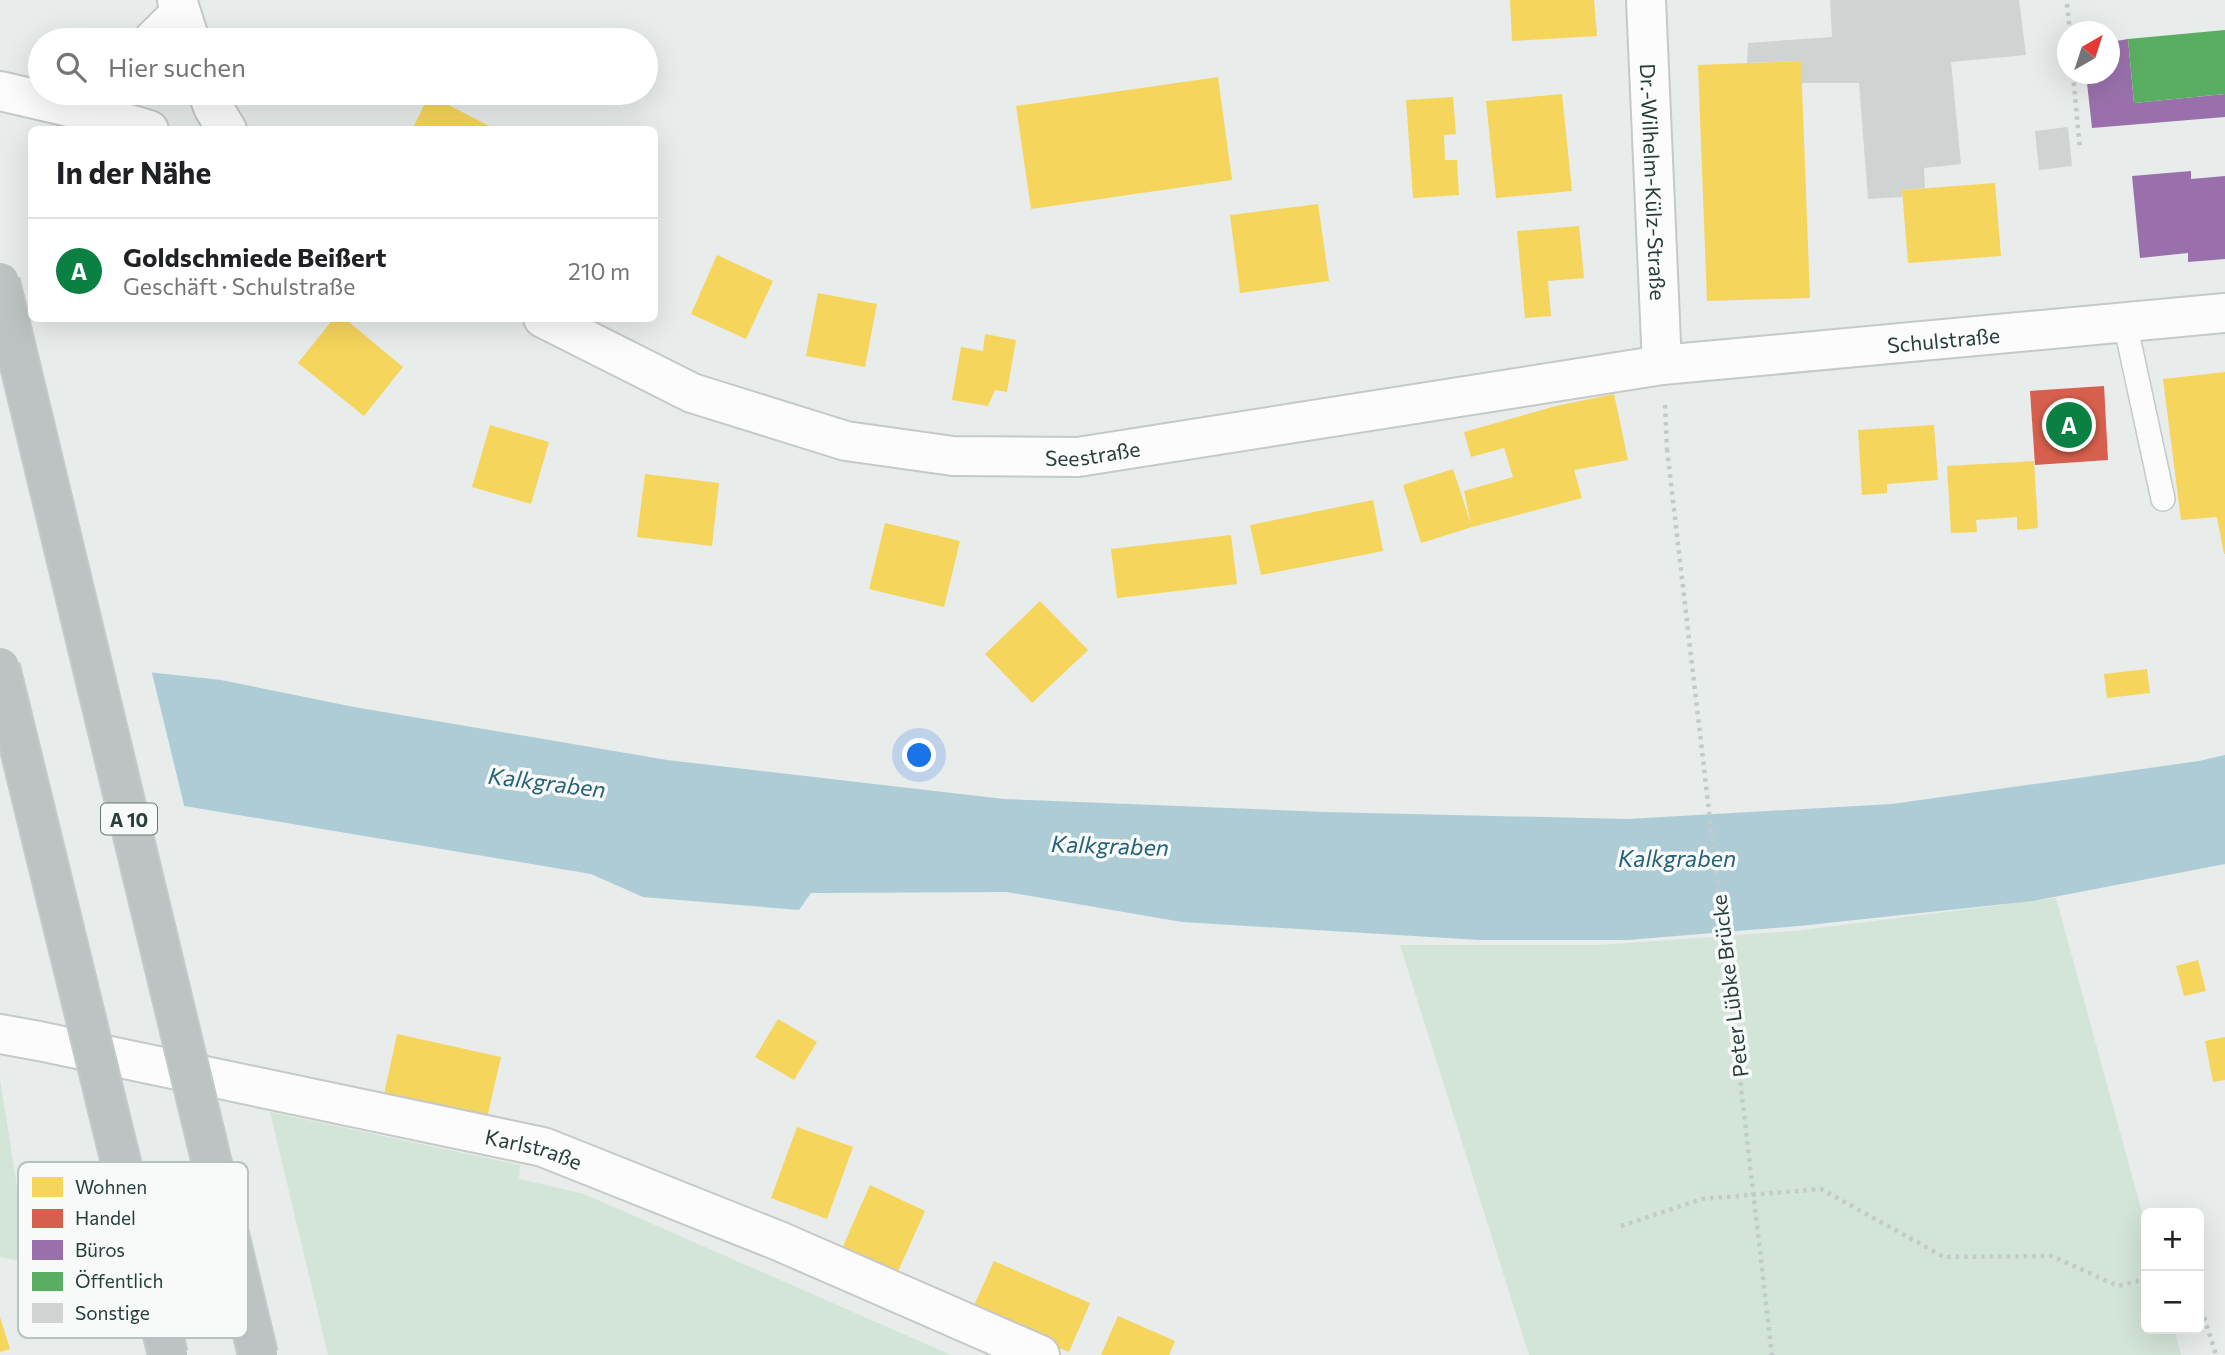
<!DOCTYPE html>
<html lang="de">
<head>
<meta charset="utf-8">
<style>
	:root { --surface:#fff; --page:#f2f2f2; --text:#202124; --muted:#757577; --line:#e0e0e0; --accent:#0b8043 }
	body { margin:0; font-family:Commissioner,sans-serif; background:var(--page); color:var(--text) }
	.controls { position:absolute; right:21px; bottom:21px; display:grid; overflow:hidden; border-radius:10px; box-shadow:0 7px 28px #0002 }
	.controls button { width:63px; height:63px; display:grid; place-items:center; padding:0; border:0; border-bottom:2px solid var(--line); background:var(--surface); color:var(--text); font:35px sans-serif }
	.compass { position:absolute; left:2057px; top:21px; width:63px; height:63px; border-radius:50%; background:var(--surface); box-shadow:0 7px 28px #0002; rotate:39deg }
	.you { position:absolute; left:920px; top:756px; width:24px; height:24px; margin:-18px; border:5px solid #fff; border-radius:50%; background:#1a73e8; box-shadow:0 0 0 10px #1a73e833 }
	.badge { display:grid; place-items:center; width:46px; height:46px; border-radius:50%; background:var(--accent); color:#fff; font-size:23px; font-weight:700 }
	.pin { position:absolute; translate:-50% -50%; border:4px solid #fff; box-shadow:0 2px 7px #0006 }
	.list { margin:0; padding:0; list-style:none }
	h2 { display:flex; justify-content:space-between; align-items:center; height:91px; margin:0; padding:0 28px; font-size:30px }
	h2 small { font-size:23px; font-weight:400; color:var(--muted) }
	.list li { display:grid; grid-template-columns:46px 1fr auto; gap:21px; align-items:center; box-sizing:border-box; height:105px; padding:0 28px; border-top:2px solid var(--line) }
	.list b { display:block; font-size:26px; white-space:nowrap }
	.list p { margin:0; font-size:23px; white-space:nowrap; color:var(--muted) }
	.list em { font-size:23px; font-style:normal; color:var(--muted) }
	.icon { flex:none; width:38px; height:38px; fill:none; stroke:currentColor; stroke-width:2; stroke-linecap:round; stroke-linejoin:round }
	.map { position:relative; flex:none; width:2225px; height:1355px; overflow:hidden }
	.search { position:absolute; background:var(--surface); box-shadow:0 7px 28px #0002; left:28px; top:28px; width:630px; height:77px; display:flex; align-items:center; gap:18px; box-sizing:border-box; padding:0 24px; border-radius:38px; color:var(--muted); font-size:26px }
	.panel { position:absolute; background:var(--surface); box-shadow:0 7px 28px #0002; left:28px; top:126px; width:630px; height:196px; border-radius:10px }
	.map>svg:first-child { display:block }
</style>
</head>
<body>
<div class="map">
<svg width="2225" height="1355" viewBox="0 0 2225 1355">
	<rect width="100%" height="100%" fill="#e8ecea"/>
	<g fill="#d3e4d9">
		<polygon points="2056,898 2146,1227 2146,1329 2174,1329 2181,1355 1529,1355 1400,945 1600,945 1795,931"/>
		<polygon points="0,1079 29,1263 0,1257"/>
		<polygon points="270,1112 520,1165 519,1179 584,1194 951,1355 328,1355"/>
	</g>
	<polygon fill="#adccd6" points="0,656 221,680 354,707 667,760 1004,799 1325,812 1628,819 1892,804 2199,761 2225,755 2225,864 2033,901 1799,926 1627,940 1480,940 1182,922 1007,892 811,893 799,910 643,897 591,874 0,775"/>
	<polygon fill="#e8ecea" points="0,653 151,669 185,809 0,779"/>
	<g fill="#f6d55c">
		<polygon points="1510,0 1594,0 1597,36 1512,41"/>
		<polygon points="1801,61 1810,298 1707,301 1698,65"/>
		<polygon points="1218,77 1232,180 1031,209 1016,106"/>
		<polygon points="1562,94 1572,191 1496,198 1486,101"/>
		<polygon points="429,95 497,130 412,130"/>
		<polygon points="1453,97 1456,134 1444,135 1445,160 1457,160 1459,195 1413,198 1406,100"/>
		<polygon points="1995,183 2001,256 1908,263 1902,190"/>
		<polygon points="1318,204 1329,281 1240,293 1230,215"/>
		<polygon points="1579,226 1584,278 1548,281 1551,316 1525,318 1517,231"/>
		<polygon points="717,255 773,281 746,339 691,314"/>
		<polygon points="818,293 877,304 865,367 806,356"/>
		<polygon points="334,318 344,318 403,367 364,416 298,363"/>
		<polygon points="985,334 1016,340 1007,392 995,390 988,406 952,400 961,347 983,351"/>
		<polygon points="2225,372 2225,554 2224,554 2217,517 2181,520 2163,379"/>
		<polygon points="1614,394 1628,460 1574,470 1582,498 1472,527 1421,543 1403,485 1453,469 1471,524 1464,491 1513,477 1504,448 1471,457 1464,432 1556,406"/>
		<polygon points="490,425 549,442 531,504 472,487"/>
		<polygon points="1934,425 1938,480 1887,484 1887,493 1862,495 1858,430"/>
		<polygon points="2034,461 2038,528 2017,530 2017,517 1976,520 1977,532 1951,533 1947,466"/>
		<polygon points="645,474 719,483 712,546 637,537"/>
		<polygon points="1373,500 1383,551 1261,575 1250,525"/>
		<polygon points="885,523 960,541 944,607 869,589"/>
		<polygon points="1231,535 1237,584 1117,598 1111,549"/>
		<polygon points="1040,601 1088,650 1032,703 985,654"/>
		<polygon points="2147,669 2150,693 2107,698 2104,674"/>
		<polygon points="2198,960 2206,991 2184,996 2176,966"/>
		<polygon points="778,1019 817,1042 794,1080 755,1057"/>
		<polygon points="397,1034 501,1057 485,1127 382,1104"/>
		<polygon points="2225,1037 2225,1080 2213,1082 2205,1041"/>
		<polygon points="797,1127 853,1147 827,1219 771,1198"/>
		<polygon points="870,1185 925,1211 895,1278 840,1253"/>
		<polygon points="994,1261 1090,1303 1069,1352 972,1310"/>
		<polygon points="1118,1316 1175,1341 1169,1355 1101,1355"/>
		<polygon points="0,1317 10,1349 0,1352"/>
	</g>
	<polygon fill="#d6604d" points="2104,386 2108,460 2035,465 2030,391"/>
	<g fill="#9970ab">
		<polygon points="2128,39 2134,103 2225,94 2225,117 2092,128 2086,74 2110,74 2110,42"/>
		<polygon points="2191,171 2191,179 2225,176 2225,259 2188,262 2188,253 2140,258 2132,176"/>
	</g>
	<polygon fill="#5aae61" points="2225,30 2225,94 2134,103 2128,39"/>
	<g fill="#cfd4d2">
		<polygon points="1830,0 2019,0 2026,55 1951,62 1961,164 1924,168 1925,188 1902,190 1902,197 1868,199 1859,83 1801,83 1801,61 1747,63 1748,43 1832,37"/>
		<polygon points="2068,127 2072,166 2039,170 2035,131"/>
	</g>
	<g fill="none" stroke-linecap="round" stroke-linejoin="round">
		<defs>
			<polyline id="service" points="2125,323 2163,499"/>
			<g id="minor">
				<polyline points="177,0 190,40"/>
				<path id="s1" d="M 1646,0 L 1662,365"/>
				<polyline points="153,40 180,13"/>
				<polyline points="0,91 82,110 149,130"/>
				<polyline points="208,93 213,107 227,130"/>
				<path id="s2" d="M 543,318 L 692,393 L 846,441 L 953,456 L 1078,457 L 1662,365 L 2225,313"/>
				<path id="s3" d="M 0,1034 L 39,1041 L 543,1147 L 779,1241 L 1040,1355"/>
			</g>
		</defs>
		<use href="#service" stroke="#c5c9c8" stroke-width="26"/>
		<use href="#minor" stroke="#c5c9c8" stroke-width="42"/>
		<g stroke="#c3cbca" stroke-width="4.5" stroke-dasharray="3.5 5" stroke-linecap="butt">
			<polyline points="2067,4 2070,32"/>
			<polyline points="2073,74 2080,149"/>
			<polyline points="1665,405 1667,449"/>
			<polyline points="1621,1226 1702,1199 1821,1189 1944,1257 2052,1256 2118,1286 2146,1279"/>
			<polyline points="2199,1301 2216,1355"/>
		</g>
		<use href="#service" stroke="#fcfcfc" stroke-width="23"/>
		<use href="#minor" stroke="#fcfcfc" stroke-width="38"/>
		<defs>
			<g id="motorway-bridge">
				<polyline points="0,282 258,1355"/>
				<polyline points="0,667 168,1355"/>
			</g>
		</defs>
		<use href="#motorway-bridge" stroke="#c3cac9" stroke-width="42" stroke-linecap="butt"/>
		<polyline stroke="#c3cbca" stroke-width="4.5" stroke-dasharray="3.5 5" stroke-linecap="butt" points="1667,449 1772,1355"/>
		<use href="#motorway-bridge" stroke="#bdc3c2" stroke-width="38"/>
	</g>
	<g text-anchor="middle" dominant-baseline="central" stroke-width="7" stroke-linejoin="round" paint-order="stroke">
		<rect fill="#f7faf9" stroke="#657774" stroke-width="2" x="101" y="803.5" width="56" height="31" rx="5"/>
		<g font-size="19" font-weight="bold" fill="#263f3b">
			<text x="129" y="819">A 10</text>
		</g>
		<g font-size="21" fill="#263f3b" stroke="#f7faf9">
			<text stroke="none"><textPath href="#s1" startOffset="182">Dr.-Wilhelm-Külz-Straße</textPath></text>
			<text stroke="none"><textPath href="#s2" startOffset="1435">Schulstraße</textPath></text>
			<text stroke="none"><textPath href="#s2" startOffset="576">Seestraße</textPath></text>
			<text transform="translate(1729 986) rotate(-97)">Peter Lübke Brücke</text>
			<text stroke="none"><textPath href="#s3" startOffset="546">Karlstraße</textPath></text>
		</g>
		<g font-size="23" font-style="italic" fill="#256176" stroke="#f7faf9">
			<text transform="translate(547 782) rotate(7)">Kalkgraben</text>
			<text transform="translate(1110 845) rotate(2)">Kalkgraben</text>
			<text x="1677" y="858">Kalkgraben</text>
		</g>
	</g>
	<rect x="18" y="1162" width="230" height="176" rx="10" fill="#f7faf9" stroke="#b8c2c0" stroke-width="2"/>
	<rect x="32" y="1177" width="31" height="20" fill="#f6d55c"/>
	<rect x="32" y="1209" width="31" height="19" fill="#d6604d"/>
	<rect x="32" y="1240" width="31" height="20" fill="#9970ab"/>
	<rect x="32" y="1272" width="31" height="19" fill="#5aae61"/>
	<rect x="32" y="1303" width="31" height="20" fill="#cfd4d2"/>
	<g font-size="19" fill="#263f3b">
		<text x="75" y="1194">Wohnen</text>
		<text x="75" y="1225">Handel</text>
		<text x="75" y="1257">Büros</text>
		<text x="75" y="1288">Öffentlich</text>
		<text x="75" y="1320">Sonstige</text>
	</g>
</svg>
<div class="controls">
<button>+</button>
<button>−</button>
</div>
<svg class="compass" viewBox="-18 -18 36 36"><path d="M0-13l5 13h-10z" fill="#e53935"/><path d="M0 13l5-13h-10z" fill="#757577"/></svg>
<div class="you"></div>
<div class="pin badge" style="left:2069px;top:425px">A</div>
<div class="search"><svg class="icon" aria-label="search" viewBox="0 0 24 24"><circle cx="10" cy="10" r="6"/><path d="M15 15l6 6"/></svg>Hier suchen</div>
<section class="panel">
<h2>In der Nähe<small></small></h2>
<ul class="list">
<li><span class="badge">A</span><div><b>Goldschmiede Beißert</b><p>Geschäft · Schulstraße</p></div><em>210 m</em></li>
</ul>
</section>
</div>
</body>
</html>
